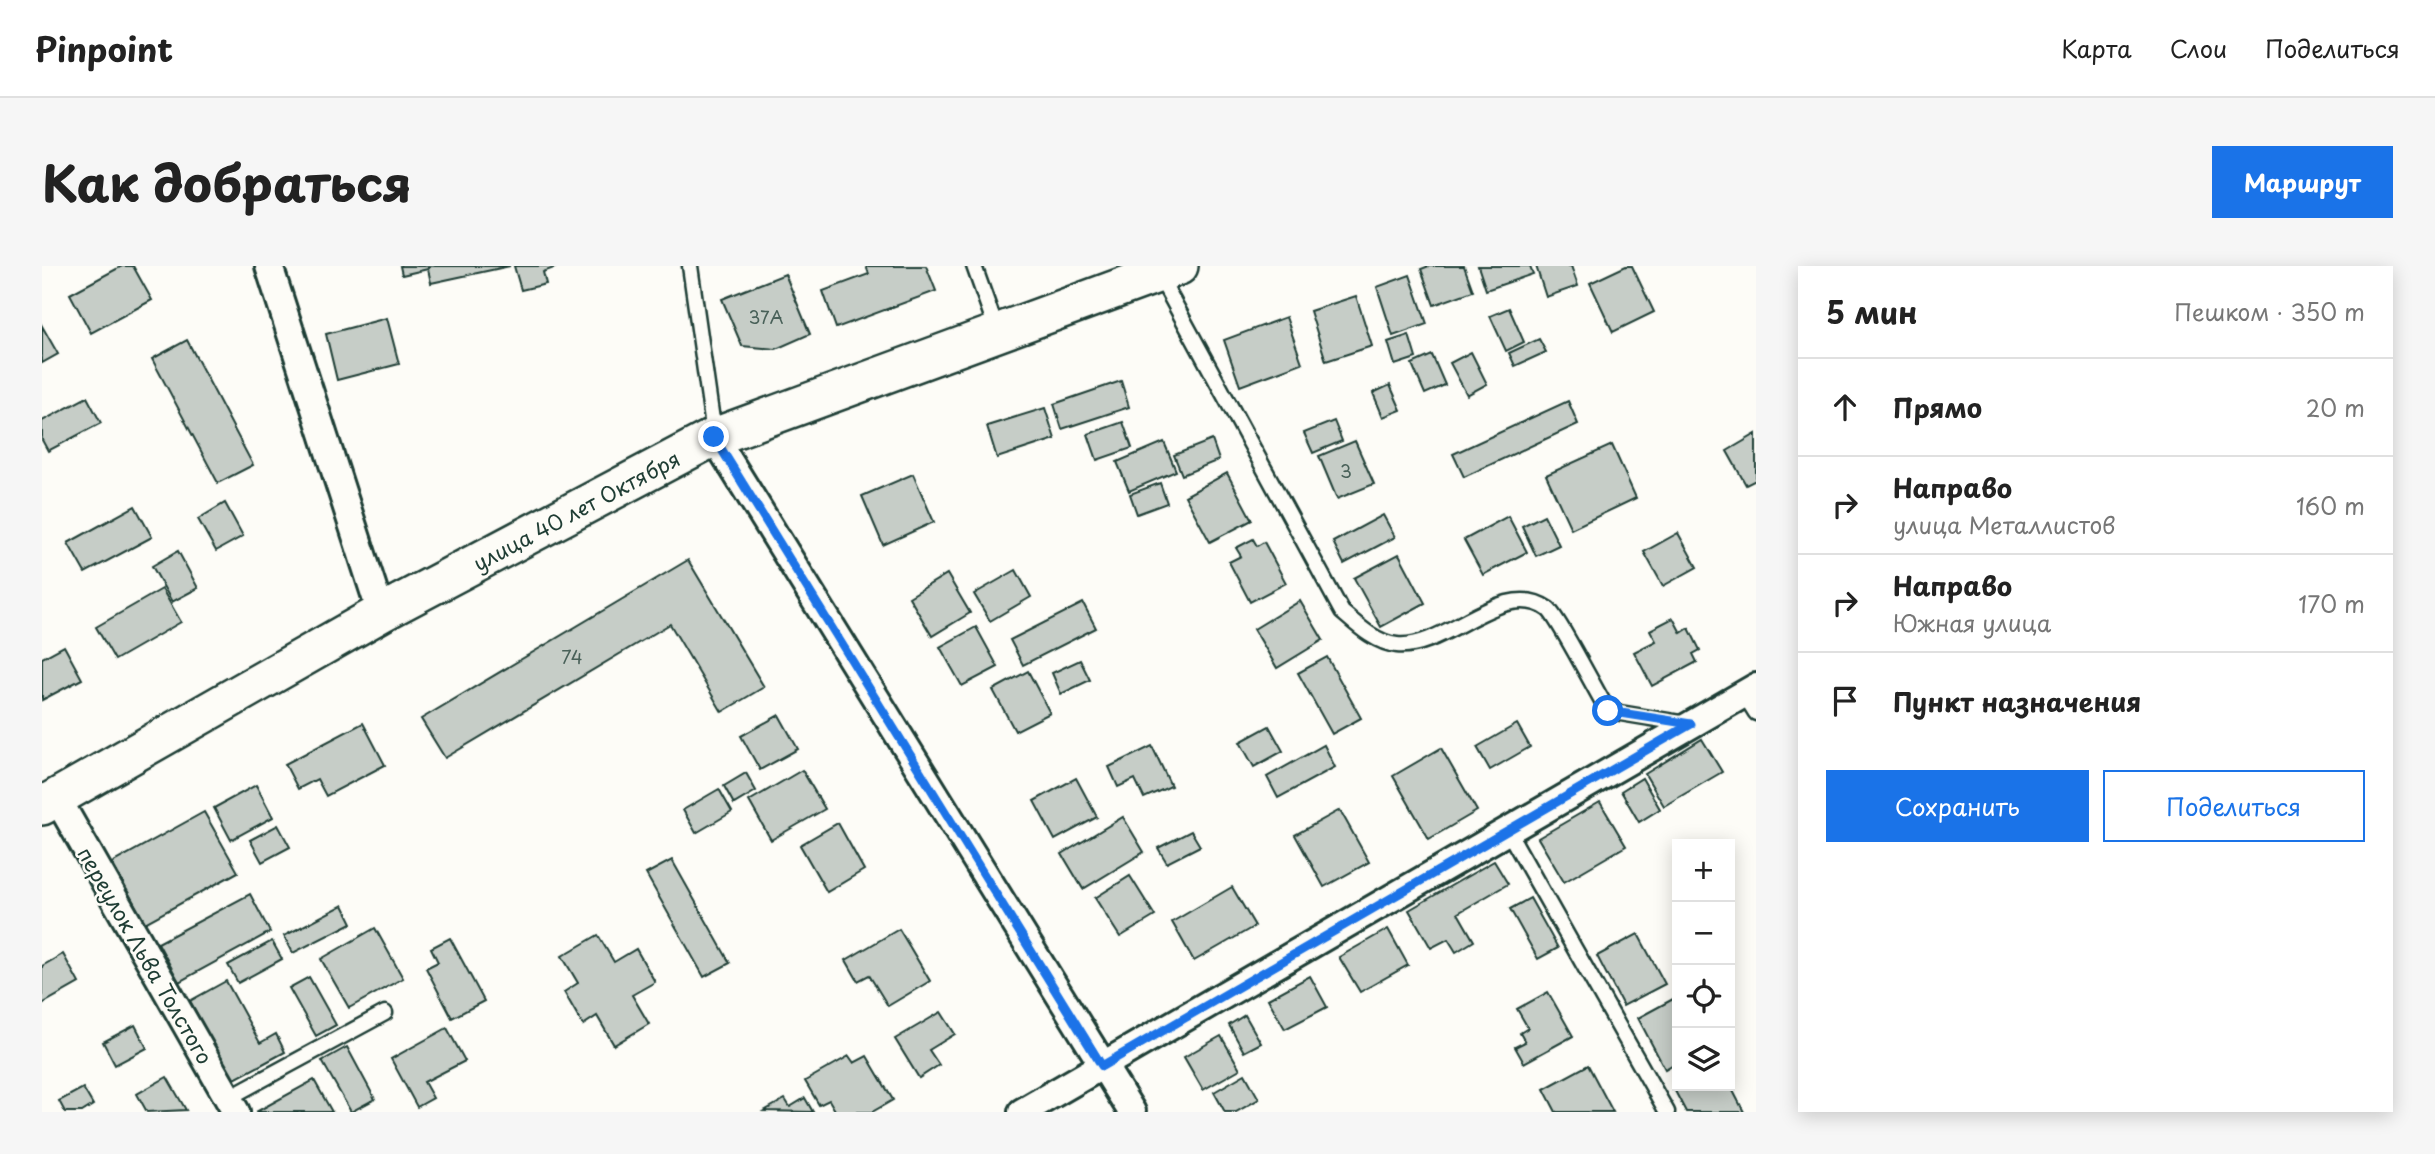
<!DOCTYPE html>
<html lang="ru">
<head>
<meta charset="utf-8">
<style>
	:root { --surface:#fff; --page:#f6f6f6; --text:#222; --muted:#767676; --line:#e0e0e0; --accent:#1a73e8 }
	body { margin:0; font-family:"Playpen Sans",sans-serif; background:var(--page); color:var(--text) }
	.controls { position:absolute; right:21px; bottom:21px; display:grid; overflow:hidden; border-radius:0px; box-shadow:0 4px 18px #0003 }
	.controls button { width:63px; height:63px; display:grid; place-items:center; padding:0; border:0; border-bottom:2px solid var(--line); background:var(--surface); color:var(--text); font:35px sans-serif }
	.stop { position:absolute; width:21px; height:21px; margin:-16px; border:5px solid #1a73e8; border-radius:50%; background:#fff }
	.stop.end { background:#1a73e8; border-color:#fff; box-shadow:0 2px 7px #0008 }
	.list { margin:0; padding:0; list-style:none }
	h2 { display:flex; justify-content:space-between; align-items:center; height:91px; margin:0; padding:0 28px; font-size:30px }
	h2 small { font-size:23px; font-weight:400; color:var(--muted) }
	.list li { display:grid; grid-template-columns:46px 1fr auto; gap:21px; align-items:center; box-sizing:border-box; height:98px; padding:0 28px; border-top:2px solid var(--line) }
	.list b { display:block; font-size:26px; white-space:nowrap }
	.list p { margin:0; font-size:23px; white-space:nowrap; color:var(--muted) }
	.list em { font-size:23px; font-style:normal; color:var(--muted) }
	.actions { display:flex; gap:14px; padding:21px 28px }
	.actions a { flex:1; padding:16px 0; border:2px solid var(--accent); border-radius:0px; text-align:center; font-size:24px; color:var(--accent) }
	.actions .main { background:var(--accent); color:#fff }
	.icon { flex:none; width:38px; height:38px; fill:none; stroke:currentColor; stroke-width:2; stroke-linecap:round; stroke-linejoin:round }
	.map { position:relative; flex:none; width:1714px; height:846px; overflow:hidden; border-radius:0px }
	header { display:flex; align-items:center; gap:42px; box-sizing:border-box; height:98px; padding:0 35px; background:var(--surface); border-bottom:2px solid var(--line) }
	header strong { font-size:33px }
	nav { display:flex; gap:38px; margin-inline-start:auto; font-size:24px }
	.intro { display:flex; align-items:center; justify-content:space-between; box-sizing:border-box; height:168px; padding:0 42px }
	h1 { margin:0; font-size:49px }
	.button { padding:18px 32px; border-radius:0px; background:var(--accent); color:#fff; font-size:24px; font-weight:700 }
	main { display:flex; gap:42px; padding:0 42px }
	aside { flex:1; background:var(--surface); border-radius:0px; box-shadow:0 4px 18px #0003 }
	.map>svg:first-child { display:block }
</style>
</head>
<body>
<header>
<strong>Pinpoint</strong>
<nav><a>Карта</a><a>Слои</a><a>Поделиться</a></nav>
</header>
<div class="intro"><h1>Как добраться</h1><a class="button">Маршрут</a></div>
<main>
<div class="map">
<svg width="1714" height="846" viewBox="0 0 1714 846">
	<rect width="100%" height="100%" fill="#fdfcf7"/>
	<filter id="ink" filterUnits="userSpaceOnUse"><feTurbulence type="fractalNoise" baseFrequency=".0143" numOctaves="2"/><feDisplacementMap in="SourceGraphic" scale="14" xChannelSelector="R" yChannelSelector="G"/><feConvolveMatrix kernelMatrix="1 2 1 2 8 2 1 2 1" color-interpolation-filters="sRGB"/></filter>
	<g filter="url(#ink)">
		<g fill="#c6cdc7" stroke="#1f3d34" stroke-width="2">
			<polygon points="80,0 91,0 110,34 49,67 28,28"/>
			<polygon points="358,0 468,0 389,17 386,3 360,9"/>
			<polygon points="472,0 517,0 501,6 504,18 479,24"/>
			<polygon points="824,0 884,0 894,25 794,62 781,25 827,8"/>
			<polygon points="1387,0 1422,0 1431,25 1392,39 1379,3"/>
			<polygon points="1436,0 1488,0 1491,8 1444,24"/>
			<polygon points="1494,0 1529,0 1536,20 1504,31"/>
			<polygon points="1584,0 1590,0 1612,46 1571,66 1548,17"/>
			<polygon points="743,8 768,68 734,83 700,80 680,33"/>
			<polygon points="1368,9 1385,58 1351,70 1335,21"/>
			<polygon points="1314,30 1330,80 1284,95 1268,45"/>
			<polygon points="1467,42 1482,76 1464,85 1448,50"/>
			<polygon points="1244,51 1260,97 1198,120 1182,74"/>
			<polygon points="345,52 357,98 295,114 284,68"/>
			<polygon points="0,60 16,88 0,97"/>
			<polygon points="1367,69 1374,92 1353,99 1346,76"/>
			<polygon points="1497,73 1504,86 1473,100 1467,87"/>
			<polygon points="145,74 211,199 176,217 110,93"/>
			<polygon points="1429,86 1445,118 1425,129 1408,97"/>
			<polygon points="1390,89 1403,119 1383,128 1370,98"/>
			<polygon points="1079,115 1087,141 1020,163 1012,138"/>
			<polygon points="1348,119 1359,144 1341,151 1331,127"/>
			<polygon points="45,131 59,157 6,185 0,174 0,155"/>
			<polygon points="1526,135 1536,158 1422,211 1411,188"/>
			<polygon points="1003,142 1013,173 955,192 945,160"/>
			<polygon points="1292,155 1300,175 1271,187 1262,167"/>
			<polygon points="1081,156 1090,182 1055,194 1046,168"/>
			<polygon points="1714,168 1714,214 1704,219 1685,185"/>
			<polygon points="1170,174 1177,194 1140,209 1132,189"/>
			<polygon points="1313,175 1332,218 1295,233 1277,190"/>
			<polygon points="1122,176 1134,205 1087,225 1075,196"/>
			<polygon points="1570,179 1594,232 1529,263 1504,209"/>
			<polygon points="1185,207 1210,254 1168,276 1143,230"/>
			<polygon points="871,208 892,256 841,279 820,230"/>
			<polygon points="1118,217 1125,237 1095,248 1088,228"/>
			<polygon points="183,237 201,270 174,285 156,253"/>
			<polygon points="93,240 110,271 43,307 26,277"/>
			<polygon points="1341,249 1353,271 1302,298 1291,276"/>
			<polygon points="1502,249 1517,279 1494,290 1480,260"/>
			<polygon points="1466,250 1485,286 1441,309 1422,274"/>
			<polygon points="1636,267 1655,301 1621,320 1602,286"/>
			<polygon points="1211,273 1215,280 1222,276 1244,317 1208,336 1187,296 1199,290 1194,282"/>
			<polygon points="136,285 156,322 130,336 110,300"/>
			<polygon points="1357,288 1383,337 1339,361 1312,312"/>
			<polygon points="646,294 722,421 680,446 628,358 403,492 379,453"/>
			<polygon points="974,304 989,331 948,355 932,328"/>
			<polygon points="905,308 928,347 890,370 867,331"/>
			<polygon points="120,323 139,356 73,394 54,361"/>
			<polygon points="1258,335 1281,374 1235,402 1212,363"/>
			<polygon points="1041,337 1054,362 981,399 968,374"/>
			<polygon points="1631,352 1639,367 1647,362 1658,384 1651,388 1655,396 1610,420 1592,386 1614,375 1608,364"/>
			<polygon points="934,361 956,401 920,420 898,381"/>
			<polygon points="22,380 40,413 0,434 0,392"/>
			<polygon points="1285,391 1319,452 1290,468 1256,407"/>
			<polygon points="1038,394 1048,414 1019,428 1010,407"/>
			<polygon points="986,405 1008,447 973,465 951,424"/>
			<polygon points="737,449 756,483 718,504 699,470"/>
			<polygon points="321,457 343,499 284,530 275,513 256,523 243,498"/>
			<polygon points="1475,458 1488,481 1448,504 1435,481"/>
			<polygon points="1227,460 1241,485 1212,501 1198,476"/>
			<polygon points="1660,473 1680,506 1622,540 1603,508"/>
			<polygon points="1282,479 1293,501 1236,532 1225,511"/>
			<polygon points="1110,480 1129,520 1102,532 1093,513 1076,521 1067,501"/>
			<polygon points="1399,482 1435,545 1387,573 1351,510"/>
			<polygon points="760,504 783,543 729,574 707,535"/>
			<polygon points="704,507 714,525 692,538 682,520"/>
			<polygon points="1034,512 1055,551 1013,574 992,535"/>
			<polygon points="1600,512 1618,543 1597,556 1579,525"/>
			<polygon points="214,519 231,551 189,574 172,542"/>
			<polygon points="677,523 690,546 654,567 641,544"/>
			<polygon points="1558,536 1584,580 1522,616 1496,572"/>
			<polygon points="1298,544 1327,596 1282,621 1253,569"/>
			<polygon points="162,546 196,606 103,657 70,597"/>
			<polygon points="1081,551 1102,586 1041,623 1020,588"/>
			<polygon points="796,557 822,604 785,626 758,579"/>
			<polygon points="236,559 248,581 220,596 208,574"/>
			<polygon points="1149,565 1158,580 1125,597 1116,582"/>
			<polygon points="630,594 688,697 662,711 604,608"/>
			<polygon points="1452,595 1466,618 1416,647 1432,675 1414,686 1406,673 1389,682 1367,644"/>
			<polygon points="1088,610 1113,650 1078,671 1053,632"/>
			<polygon points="1190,621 1213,660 1152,695 1130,656"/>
			<polygon points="208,628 228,666 137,716 116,677"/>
			<polygon points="1488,632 1516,682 1496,693 1468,643"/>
			<polygon points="301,639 310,657 251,687 242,670"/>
			<polygon points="333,662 361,712 307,742 279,693"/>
			<polygon points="857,663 888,715 846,740 827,709 816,715 804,694"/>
			<polygon points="1346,663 1366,699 1318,726 1297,691"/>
			<polygon points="1596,668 1623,718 1581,740 1555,690"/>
			<polygon points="556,669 572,696 594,683 613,716 590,729 607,758 572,779 555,750 541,759 522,726 536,717 520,690"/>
			<polygon points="408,672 442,735 410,752 384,702 396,696 389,682"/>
			<polygon points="230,675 240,693 196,717 186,699"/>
			<polygon points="21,688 37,717 0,738 0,700"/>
			<polygon points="1268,710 1285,741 1243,763 1226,733"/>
			<polygon points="267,711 294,759 274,770 247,722"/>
			<polygon points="184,715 218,777 234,768 243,786 191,814 148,735"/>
			<polygon points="1506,726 1531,770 1482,797 1473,781 1483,776 1478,767 1486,762 1475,743"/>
			<polygon points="1633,732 1635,796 1623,803 1596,752"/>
			<polygon points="899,746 913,768 887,784 897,799 877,812 853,773"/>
			<polygon points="1203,749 1219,777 1202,786 1187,759"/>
			<polygon points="93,759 105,782 73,799 61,776"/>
			<polygon points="405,762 423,795 382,816 391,832 375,841 349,793"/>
			<polygon points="1179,770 1198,803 1161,824 1142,791"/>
			<polygon points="305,781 333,833 309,846 280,795"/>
			<polygon points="807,790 812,797 825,790 851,834 830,846 794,846 787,834 777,839 763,815"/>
			<polygon points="1546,799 1571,846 1514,846 1502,823"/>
			<polygon points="1203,808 1217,833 1194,846 1183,846 1172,826"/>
			<polygon points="125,811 144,844 105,846 95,828"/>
			<polygon points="272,814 290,846 214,846"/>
			<polygon points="1688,819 1702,846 1644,846 1633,825 1644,820"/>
			<polygon points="41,822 51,839 40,846 23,846 17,835"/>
			<polygon points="763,832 771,846 722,845 743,833 748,841"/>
		</g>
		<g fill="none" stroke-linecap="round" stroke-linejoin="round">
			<defs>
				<g id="lane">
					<polyline points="648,0 672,168"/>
					<polyline points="932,0 955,65"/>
					<path d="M 1117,9 L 1300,346 C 1315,359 1334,377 1355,379 C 1403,384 1462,311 1506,343 C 1516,351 1556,429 1566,445 L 1645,458"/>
					<polyline points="1702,428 1714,447"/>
					<polyline points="1466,565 1625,846"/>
					<polyline points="186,832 343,747"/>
				</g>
				<g id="street">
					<polyline points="227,0 339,347"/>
					<polyline points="672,171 1090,846"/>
					<polyline points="15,532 194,846"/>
					<polyline points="980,846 1714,421"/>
				</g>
				<polyline id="secondary" points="0,540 339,347 672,171 1137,0"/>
			</defs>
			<use href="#lane" stroke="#1f3d34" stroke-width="19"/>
			<use href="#street" stroke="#1f3d34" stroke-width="32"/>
			<use href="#secondary" stroke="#1f3d34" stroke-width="42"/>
			<use href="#lane" stroke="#fdfcf7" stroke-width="14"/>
			<use href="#street" stroke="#fdfcf7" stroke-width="26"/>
			<use href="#secondary" stroke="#fdfcf7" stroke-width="37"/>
		</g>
	</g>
	<g fill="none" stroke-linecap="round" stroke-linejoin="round" filter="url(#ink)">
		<polyline stroke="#1a73e8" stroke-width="9" points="672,171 1060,800 1649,458 1566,445"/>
	</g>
	<g text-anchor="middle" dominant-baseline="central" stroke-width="5" stroke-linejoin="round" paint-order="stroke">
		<g font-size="18" fill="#496159">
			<text x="724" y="50">37А</text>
			<text x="1304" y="204">3</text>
			<text x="530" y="390">74</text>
		</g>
		<g font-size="21" fill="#1f3d34" stroke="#fdfcf7">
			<text transform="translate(534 244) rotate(-28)">улица 40 лет Октября</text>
			<text transform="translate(104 689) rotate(60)">переулок Льва Толстого</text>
		</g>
	</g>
</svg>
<div class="controls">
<button>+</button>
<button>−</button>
<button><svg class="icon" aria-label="locate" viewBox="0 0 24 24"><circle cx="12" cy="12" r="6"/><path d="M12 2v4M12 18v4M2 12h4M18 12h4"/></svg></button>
<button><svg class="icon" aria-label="layers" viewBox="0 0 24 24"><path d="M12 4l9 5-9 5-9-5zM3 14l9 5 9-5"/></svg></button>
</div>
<div class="stop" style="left:1566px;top:445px"></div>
<div class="stop end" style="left:672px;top:171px"></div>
</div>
<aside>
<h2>5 мин<small>Пешком · 350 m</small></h2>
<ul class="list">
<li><svg class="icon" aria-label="ahead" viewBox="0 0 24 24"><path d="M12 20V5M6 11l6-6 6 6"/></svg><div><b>Прямо</b></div><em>20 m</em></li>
<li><svg class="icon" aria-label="right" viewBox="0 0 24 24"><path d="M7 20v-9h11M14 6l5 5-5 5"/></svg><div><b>Направо</b><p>улица Металлистов</p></div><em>160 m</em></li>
<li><svg class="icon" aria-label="right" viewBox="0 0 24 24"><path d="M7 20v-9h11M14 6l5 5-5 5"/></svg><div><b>Направо</b><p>Южная улица</p></div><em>170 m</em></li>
<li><svg class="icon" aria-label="arrive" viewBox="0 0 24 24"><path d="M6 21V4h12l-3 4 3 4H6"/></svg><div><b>Пункт назначения</b></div></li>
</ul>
<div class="actions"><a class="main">Сохранить</a><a>Поделиться</a></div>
</aside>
</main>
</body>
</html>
